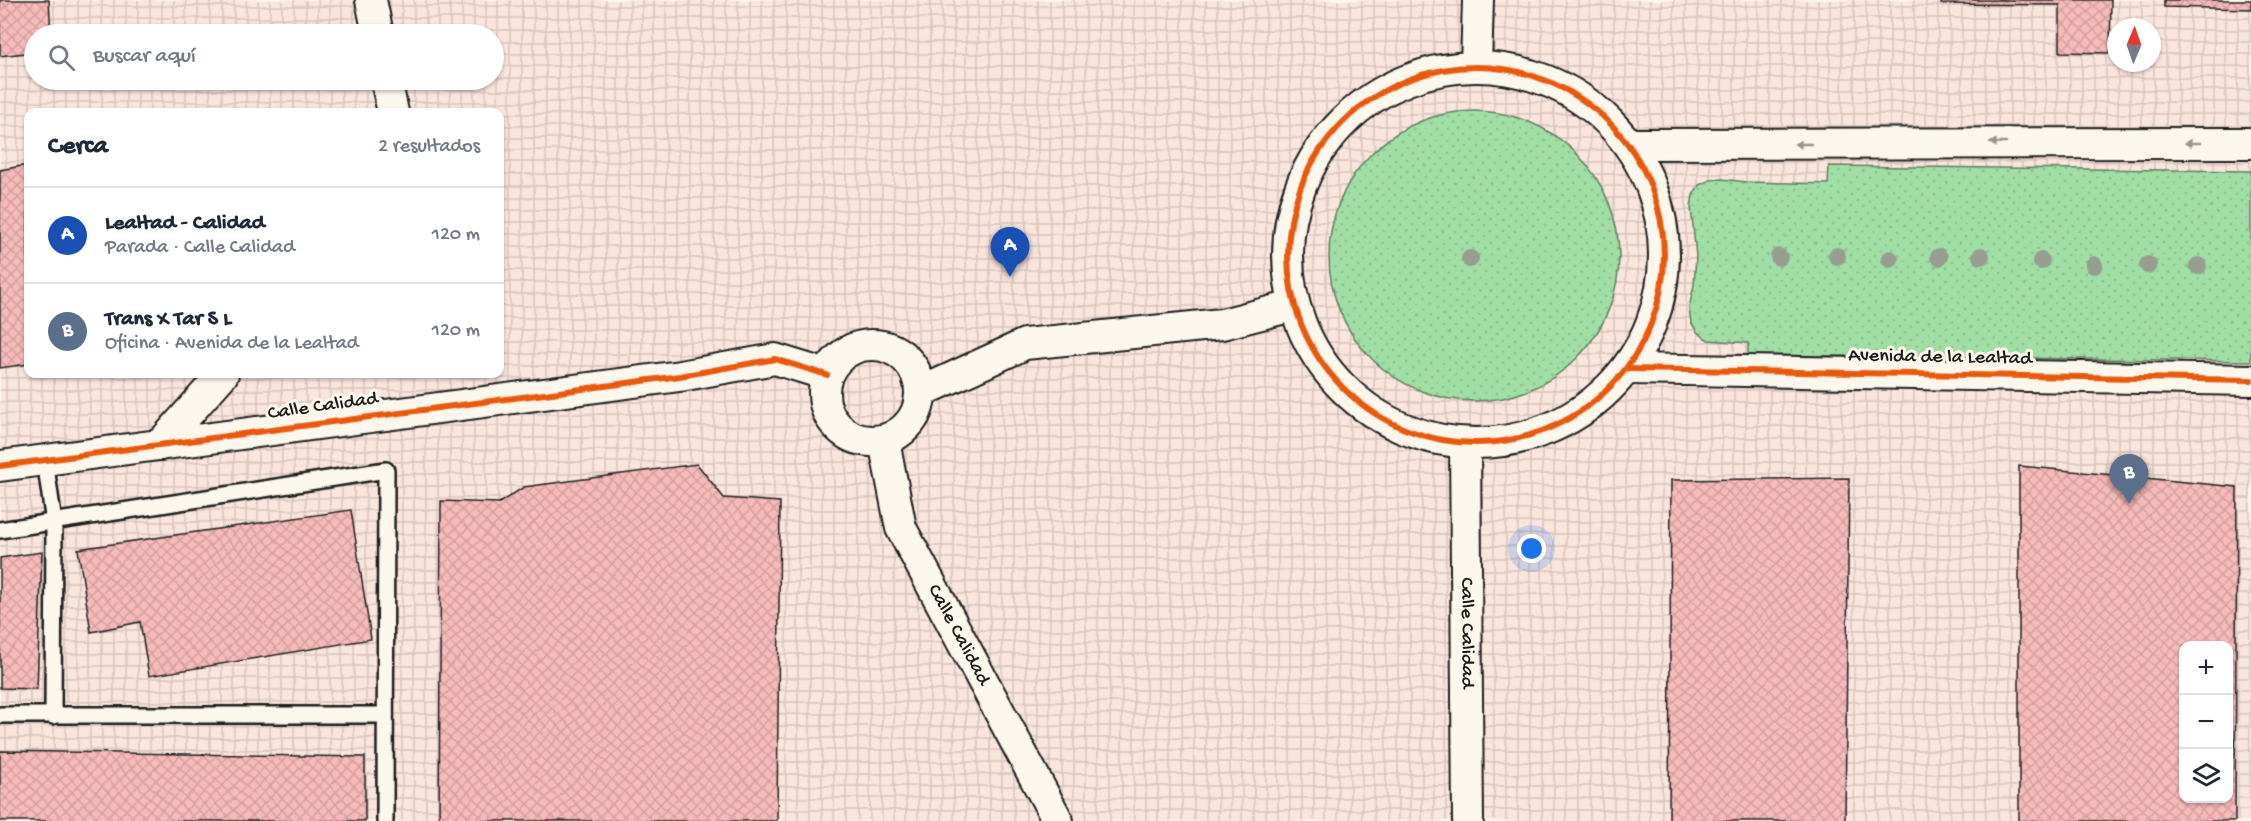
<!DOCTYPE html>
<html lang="es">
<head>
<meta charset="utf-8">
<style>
	:root { --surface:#fff; --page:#f2f2f3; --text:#1f2937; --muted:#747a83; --line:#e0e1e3; --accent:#0b8043 }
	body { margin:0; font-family:"Gochi Hand",sans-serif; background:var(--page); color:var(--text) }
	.controls { position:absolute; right:18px; bottom:18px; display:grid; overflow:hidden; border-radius:12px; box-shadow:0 2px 4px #0004 }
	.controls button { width:54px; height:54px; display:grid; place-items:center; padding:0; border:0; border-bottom:2px solid var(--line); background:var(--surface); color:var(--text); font:30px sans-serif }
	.compass { position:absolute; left:2107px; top:18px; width:54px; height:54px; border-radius:50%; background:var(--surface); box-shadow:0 2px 4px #0004; rotate:2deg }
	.you { position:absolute; left:1532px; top:549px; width:21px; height:21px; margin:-15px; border:4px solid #fff; border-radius:50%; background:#1a73e8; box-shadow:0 0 0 9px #1a73e833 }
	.badge { display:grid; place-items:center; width:39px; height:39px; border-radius:50%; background:var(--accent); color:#fff; font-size:20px; font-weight:700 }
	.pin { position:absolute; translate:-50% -50px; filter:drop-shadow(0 2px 3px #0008) }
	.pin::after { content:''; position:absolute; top:32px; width:21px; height:18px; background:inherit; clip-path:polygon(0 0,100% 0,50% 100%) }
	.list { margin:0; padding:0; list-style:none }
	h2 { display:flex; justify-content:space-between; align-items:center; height:78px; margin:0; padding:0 24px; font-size:26px }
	h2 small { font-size:20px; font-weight:400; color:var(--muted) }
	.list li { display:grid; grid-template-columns:39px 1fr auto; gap:18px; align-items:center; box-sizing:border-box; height:96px; padding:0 24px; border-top:2px solid var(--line) }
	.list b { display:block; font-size:22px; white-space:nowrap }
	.list p { margin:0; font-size:20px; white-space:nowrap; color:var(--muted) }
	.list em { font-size:20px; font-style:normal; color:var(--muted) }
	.icon { flex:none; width:33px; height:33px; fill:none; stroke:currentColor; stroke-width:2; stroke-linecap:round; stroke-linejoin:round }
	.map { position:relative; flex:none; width:2251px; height:821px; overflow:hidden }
	.search { position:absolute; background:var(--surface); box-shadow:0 2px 4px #0004; left:24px; top:24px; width:480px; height:66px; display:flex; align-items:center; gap:15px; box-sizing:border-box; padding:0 21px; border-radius:33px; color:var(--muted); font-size:22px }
	.panel { position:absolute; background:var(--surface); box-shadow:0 2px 4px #0004; left:24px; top:108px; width:480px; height:270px; border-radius:12px }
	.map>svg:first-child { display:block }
</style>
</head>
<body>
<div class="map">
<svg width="2251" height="821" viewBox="0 0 2251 821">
	<defs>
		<pattern id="industrial-grid" width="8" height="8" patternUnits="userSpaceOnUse" patternTransform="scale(1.5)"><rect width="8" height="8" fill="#fae5dd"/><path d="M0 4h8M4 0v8" fill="none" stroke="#d6c4bd"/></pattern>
		<pattern id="grass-dots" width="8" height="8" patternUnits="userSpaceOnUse" patternTransform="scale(1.5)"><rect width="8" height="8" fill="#a1dea5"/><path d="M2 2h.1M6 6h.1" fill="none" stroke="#8abe8d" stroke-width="1.8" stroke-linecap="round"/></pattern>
		<pattern id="building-cross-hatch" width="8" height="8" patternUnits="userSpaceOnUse" patternTransform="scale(1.5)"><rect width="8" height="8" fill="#f6bab9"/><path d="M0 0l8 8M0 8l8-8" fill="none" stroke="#d29f9e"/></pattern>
	</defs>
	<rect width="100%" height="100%" fill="#fbf7ec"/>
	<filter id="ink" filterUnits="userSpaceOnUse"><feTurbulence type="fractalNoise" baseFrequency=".0167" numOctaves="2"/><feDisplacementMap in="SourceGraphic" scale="12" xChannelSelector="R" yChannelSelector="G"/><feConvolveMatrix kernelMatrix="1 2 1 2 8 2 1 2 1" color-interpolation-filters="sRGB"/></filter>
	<g filter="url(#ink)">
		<path fill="url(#industrial-grid)" fill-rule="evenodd" d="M 0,0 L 2251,0 L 2251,821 L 0,821 ZM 2116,27 L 2152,27 L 2152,63 L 2116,63 ZM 34,34 L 494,34 L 494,80 L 34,80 ZM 28,112 L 500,112 L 500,374 L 28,374 ZM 2184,646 L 2228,646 L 2228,798 L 2184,798 Z"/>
		<g fill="url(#grass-dots)" stroke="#5e7d60" stroke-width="1.5">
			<circle cx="1474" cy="256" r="145"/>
			<polygon points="1829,166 2251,171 2251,361 1748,355 1748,343 1708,340 1697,332 1691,322 1689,308 1694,285 1696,256 1691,207 1693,195 1699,185 1710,180 1722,179 1746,182 1828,184"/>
		</g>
		<g fill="url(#building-cross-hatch)" stroke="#1c1c1c" stroke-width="1.5" fill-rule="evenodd">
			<polygon points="0,0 49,0 51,34 34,34 34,52 0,56"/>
			<polygon points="1942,0 2111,0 2110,53 2060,52 2060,5 1941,4"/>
			<polygon points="2164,0 2251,0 2251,9 2164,7"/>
			<polygon points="28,165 28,364 0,368 0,170"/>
			<polygon points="697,464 724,498 780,502 777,821 439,821 441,501 499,503 524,487"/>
			<path d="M 2019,466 L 2237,487 L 2235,821 L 2019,821 ZM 2184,646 L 2228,646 L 2228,798 L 2184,798 Z"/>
			<polygon points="1849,478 1845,821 1669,821 1671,480"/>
			<polygon points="351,510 371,639 149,676 140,622 91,632 78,549"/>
			<polygon points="42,552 37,689 0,688 0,558"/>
			<polygon points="0,751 365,757 365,821 0,821"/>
		</g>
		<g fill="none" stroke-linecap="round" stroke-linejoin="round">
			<defs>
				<g id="service">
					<polyline points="45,460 54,523 53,716"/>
					<polyline points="0,530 386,470 385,821"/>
					<polyline points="0,715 385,715"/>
				</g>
				<g id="minor">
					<polyline points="371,0 378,34"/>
					<polyline points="1476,66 1478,0"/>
					<circle cx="1476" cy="255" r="188"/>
					<polyline points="386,80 393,112"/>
					<polyline points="1629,144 2251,143"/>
					<circle cx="872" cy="393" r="48"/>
					<polyline points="1628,369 2251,380"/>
					<polyline points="921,392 1025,344 1222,324 1293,306"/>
					<path id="s1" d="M 884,441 L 901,528 L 1058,821"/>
					<path id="s2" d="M 1465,444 L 1468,821"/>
					<polyline points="160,445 223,374"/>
					<polyline points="0,466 680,376 775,359 827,375"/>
				</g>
			</defs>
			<use href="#service" stroke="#1c1c1c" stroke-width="20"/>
			<use href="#minor" stroke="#1c1c1c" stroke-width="34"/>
			<use href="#service" stroke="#fbf7ec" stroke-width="15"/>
			<use href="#minor" stroke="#fbf7ec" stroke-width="30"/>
			<defs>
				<g id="cycleway">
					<circle cx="1476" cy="255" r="188"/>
					<polyline points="1628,369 2251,380"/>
					<polyline points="0,466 680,376 775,359 827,375"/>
				</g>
			</defs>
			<use href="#cycleway" stroke="#fbf7ec" stroke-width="10"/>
			<use href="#cycleway" stroke="#e8590c" stroke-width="6"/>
		</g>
		<g fill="#969e90">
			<circle cx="1837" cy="256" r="9"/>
			<circle cx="1981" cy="256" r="9"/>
			<circle cx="1779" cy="257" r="9"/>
			<circle cx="1939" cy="257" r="9"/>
			<circle cx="1470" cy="259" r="9"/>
			<circle cx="1890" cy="259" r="9"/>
			<circle cx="2041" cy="261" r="9"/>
			<circle cx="2094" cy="265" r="9"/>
			<circle cx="2148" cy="265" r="9"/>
			<circle cx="2198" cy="266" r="9"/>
		</g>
		<defs><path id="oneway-solid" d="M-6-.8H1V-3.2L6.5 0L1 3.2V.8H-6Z" transform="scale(1.5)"/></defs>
		<g fill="#97948e">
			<use href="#oneway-solid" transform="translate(1998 143) rotate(180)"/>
			<use href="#oneway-solid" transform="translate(2193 143) rotate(180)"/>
			<use href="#oneway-solid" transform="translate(1803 144) rotate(180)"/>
		</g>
	</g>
	<g text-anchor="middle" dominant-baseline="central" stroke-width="6" stroke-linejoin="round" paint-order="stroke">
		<g font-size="20" fill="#1c1c1c" stroke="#fbf7ec">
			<text transform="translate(1940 358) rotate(1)">Avenida de la Lealtad</text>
			<text transform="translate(323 407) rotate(-8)">Calle Calidad</text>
			<text stroke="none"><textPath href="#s2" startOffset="189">Calle Calidad</textPath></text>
			<text stroke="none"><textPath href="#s1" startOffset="210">Calle Calidad</textPath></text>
		</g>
	</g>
</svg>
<div class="controls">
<button>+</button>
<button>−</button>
<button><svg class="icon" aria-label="layers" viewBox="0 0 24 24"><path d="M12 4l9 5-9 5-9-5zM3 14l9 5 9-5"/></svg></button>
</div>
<svg class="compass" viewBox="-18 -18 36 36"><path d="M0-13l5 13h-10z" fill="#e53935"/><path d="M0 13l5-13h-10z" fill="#747a83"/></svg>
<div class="you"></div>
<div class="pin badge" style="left:1010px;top:277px;background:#1a4fb4">A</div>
<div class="pin badge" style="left:2129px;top:504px;background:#5c6f8a">B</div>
<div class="search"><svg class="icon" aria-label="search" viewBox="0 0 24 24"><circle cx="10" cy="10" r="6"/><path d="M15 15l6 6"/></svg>Buscar aquí</div>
<section class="panel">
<h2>Cerca<small>2 resultados</small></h2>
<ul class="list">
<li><span class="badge" style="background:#1a4fb4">A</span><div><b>Lealtad - Calidad</b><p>Parada · Calle Calidad</p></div><em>120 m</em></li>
<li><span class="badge" style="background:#5c6f8a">B</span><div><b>Trans X Tar S L</b><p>Oficina · Avenida de la Lealtad</p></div><em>120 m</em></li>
</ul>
</section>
</div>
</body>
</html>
